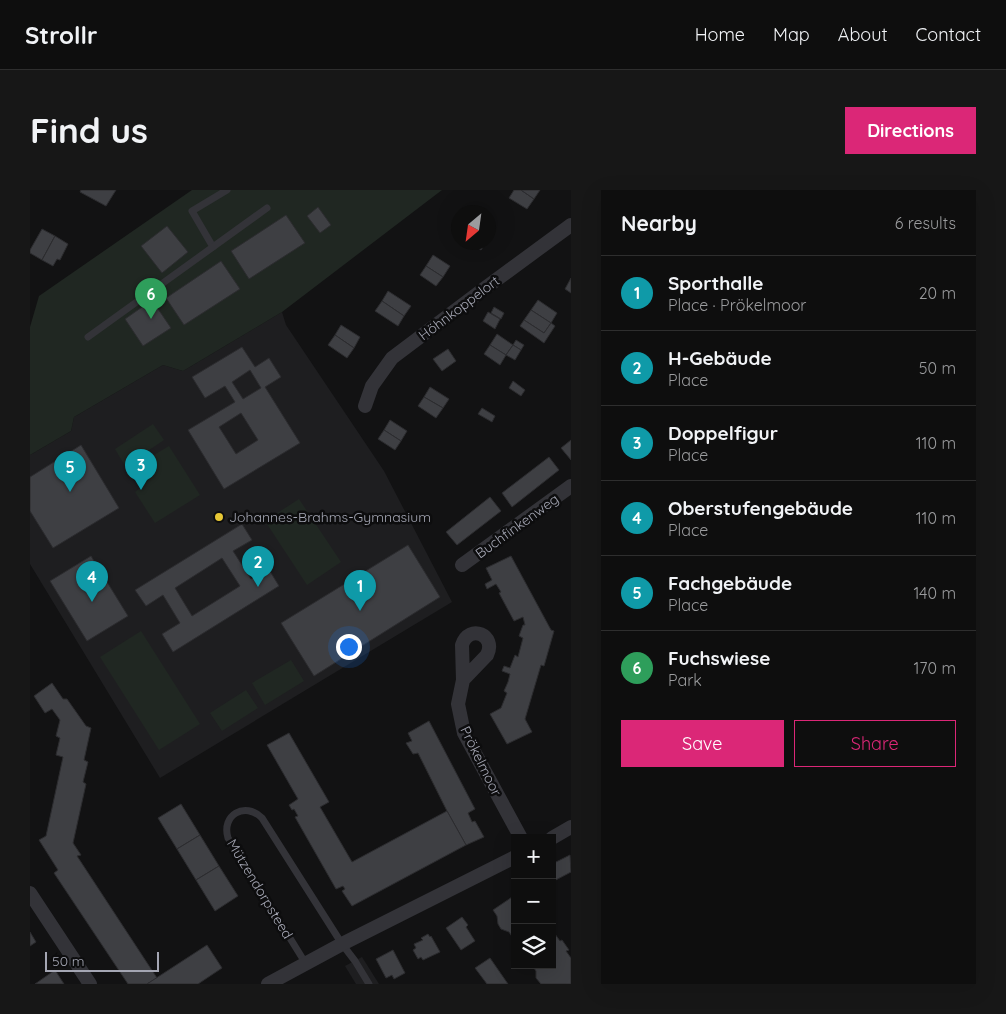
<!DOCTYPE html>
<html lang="en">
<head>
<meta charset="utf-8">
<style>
	:root { --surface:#0e0e0e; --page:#171717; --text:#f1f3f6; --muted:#9b9c9e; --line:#2e2e2e; --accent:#db2777 }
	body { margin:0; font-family:Quicksand,sans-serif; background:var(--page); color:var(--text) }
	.controls { position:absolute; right:15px; bottom:15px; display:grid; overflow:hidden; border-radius:0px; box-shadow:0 5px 20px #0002 }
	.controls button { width:45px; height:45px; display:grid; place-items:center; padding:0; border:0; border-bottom:1px solid var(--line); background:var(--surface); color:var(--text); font:25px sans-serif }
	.compass { position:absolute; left:421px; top:15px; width:45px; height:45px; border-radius:50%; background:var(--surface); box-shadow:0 5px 20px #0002; rotate:209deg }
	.scale { position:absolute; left:15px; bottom:12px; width:114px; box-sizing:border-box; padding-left:5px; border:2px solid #a4a6b3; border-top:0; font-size:14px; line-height:18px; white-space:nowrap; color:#a4a6b3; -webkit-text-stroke:4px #0d0d0e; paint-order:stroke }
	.you { position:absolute; left:318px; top:456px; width:18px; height:18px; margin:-12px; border:4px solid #fff; border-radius:50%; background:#1a73e8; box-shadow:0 0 0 8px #1a73e833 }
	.badge { display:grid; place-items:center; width:32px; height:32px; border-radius:50%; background:var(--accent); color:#fff; font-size:16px; font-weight:700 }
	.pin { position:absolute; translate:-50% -41px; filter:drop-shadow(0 1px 2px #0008) }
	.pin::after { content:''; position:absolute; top:26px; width:18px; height:15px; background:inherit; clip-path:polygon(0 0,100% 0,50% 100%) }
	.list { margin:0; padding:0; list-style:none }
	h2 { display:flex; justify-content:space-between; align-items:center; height:65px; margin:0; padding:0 20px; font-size:21px }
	h2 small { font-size:16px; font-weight:400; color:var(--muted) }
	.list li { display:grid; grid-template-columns:32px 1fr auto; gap:15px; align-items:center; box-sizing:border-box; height:75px; padding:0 20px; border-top:1px solid var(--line) }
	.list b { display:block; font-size:19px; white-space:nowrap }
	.list p { margin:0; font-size:16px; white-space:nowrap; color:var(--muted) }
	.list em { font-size:16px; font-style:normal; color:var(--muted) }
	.actions { display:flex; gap:10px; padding:15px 20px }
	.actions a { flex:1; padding:11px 0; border:1px solid var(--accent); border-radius:0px; text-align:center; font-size:18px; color:var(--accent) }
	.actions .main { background:var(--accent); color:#fff }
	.icon { flex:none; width:28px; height:28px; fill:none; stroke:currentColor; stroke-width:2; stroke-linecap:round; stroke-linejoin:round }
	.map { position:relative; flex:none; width:541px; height:794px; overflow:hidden; border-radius:0px }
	header { display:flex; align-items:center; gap:30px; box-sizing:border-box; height:70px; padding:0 25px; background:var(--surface); border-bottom:1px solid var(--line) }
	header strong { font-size:24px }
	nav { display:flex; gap:28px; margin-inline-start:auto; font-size:18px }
	.intro { display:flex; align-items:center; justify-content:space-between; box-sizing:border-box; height:120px; padding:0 30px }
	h1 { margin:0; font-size:35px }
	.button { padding:12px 22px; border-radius:0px; background:var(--accent); color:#fff; font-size:18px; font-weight:700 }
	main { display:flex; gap:30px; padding:0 30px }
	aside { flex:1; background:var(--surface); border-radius:0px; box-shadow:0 5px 20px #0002 }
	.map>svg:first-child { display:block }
</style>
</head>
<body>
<header>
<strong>Strollr</strong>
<nav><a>Home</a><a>Map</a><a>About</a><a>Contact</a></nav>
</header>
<div class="intro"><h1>Find us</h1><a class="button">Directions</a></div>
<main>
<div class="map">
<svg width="541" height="794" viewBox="0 0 541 794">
	<rect width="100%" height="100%" fill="#121213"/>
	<g fill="#1e1e20">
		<polygon points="252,122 256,135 354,281 422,412 130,588 0,374 0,265 41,241 44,227 133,175 153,181"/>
		<polygon points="332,767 349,794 326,794 315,776"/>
	</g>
	<g fill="#202722">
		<polygon points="162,0 412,0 252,122 153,181 133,175 44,227 41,241 0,265 0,137 9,106"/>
		<polygon points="123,234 134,250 95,276 85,259"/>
		<polygon points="139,256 170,305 125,333 105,302 110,298 99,280"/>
		<polygon points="269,309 311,372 277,395 235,331"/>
		<polygon points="111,441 170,534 129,560 70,467"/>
		<polygon points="261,470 274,491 235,515 222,493"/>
		<polygon points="216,500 228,518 192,541 180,523"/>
	</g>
	<g fill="#3e3f43" stroke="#2c2c2f" fill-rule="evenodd">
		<polygon points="51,0 86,0 76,16 50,2"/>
		<polygon points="484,0 491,0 504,9 497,19 479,8"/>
		<polygon points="491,0 510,0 504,9"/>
		<polygon points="288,17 301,35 290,43 277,26"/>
		<polygon points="256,25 275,53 219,89 201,61"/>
		<polygon points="137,36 158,62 132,83 111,56"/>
		<polygon points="12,39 25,46 12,70 0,63 0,60"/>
		<polygon points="25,46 38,54 30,70 27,69 23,76 12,70"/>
		<polygon points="439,52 456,52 451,60"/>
		<polygon points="403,65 420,76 413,87 396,76"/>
		<polygon points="191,71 210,99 154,135 136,108"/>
		<polygon points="396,76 413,87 406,96 390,85"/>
		<polygon points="541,88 541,103 535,99"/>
		<polygon points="358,101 381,116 374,126 352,111"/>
		<polygon points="122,110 141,138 113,156 95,129"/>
		<polygon points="508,110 527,123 521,133 501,120"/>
		<polygon points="352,111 374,126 368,136 345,121"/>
		<polygon points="464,117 474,123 471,129 461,123"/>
		<polygon points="501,120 521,133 514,143 494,130"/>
		<polygon points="458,122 470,129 465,139 453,131"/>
		<polygon points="494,130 514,143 521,133 525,136 514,153 490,136"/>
		<polygon points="311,135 330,147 324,158 305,145"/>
		<polygon points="467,144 483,155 476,165 460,155"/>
		<polygon points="305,145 324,158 317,168 298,155"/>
		<polygon points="486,150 494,155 491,160 483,155"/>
		<polygon points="460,155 476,165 470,175 454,164"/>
		<polygon points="483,155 491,160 485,170 476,165"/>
		<path d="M 212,157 L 225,177 L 239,168 L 251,187 L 235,197 L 270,253 L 194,299 L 158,240 L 205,212 L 195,196 L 175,208 L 162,187 ZM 220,180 L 231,198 L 213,209 L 202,192 ZM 211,223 L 228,250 L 206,264 L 189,237 Z"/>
		<polygon points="418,159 426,171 412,181 403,169"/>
		<polygon points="483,191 495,200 491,206 479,198"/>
		<polygon points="400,197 419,209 413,218 394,207"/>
		<polygon points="394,207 413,218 406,228 388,216"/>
		<polygon points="452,218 465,226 462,232 448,224"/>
		<polygon points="360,230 377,241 371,251 354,240"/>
		<polygon points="354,240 371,251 365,260 348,249"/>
		<polygon points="541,250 541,270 531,258"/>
		<polygon points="51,255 89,318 23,358 0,321 0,287"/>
		<polygon points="519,267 529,280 482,317 472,303"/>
		<polygon points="460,307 471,321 427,355 416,342"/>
		<path d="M 212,334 L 222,350 L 203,361 L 221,389 L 238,378 L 249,396 L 143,462 L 132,444 L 150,433 L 133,405 L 116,416 L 105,400 ZM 192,368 L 210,396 L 162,426 L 145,398 Z"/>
		<polygon points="378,355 410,407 284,486 251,433"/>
		<polygon points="61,366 98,426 57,451 20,391"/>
		<polygon points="481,366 521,440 524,441 514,476 511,475 495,529 502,542 477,554 460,524 471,518 477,503 474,501 478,492 480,484 472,481 474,476 480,478 485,465 488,467 493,448 489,446 493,435 495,435 493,427 484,431 469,403 471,402 466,394 457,399 455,394 462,390 456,378"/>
		<polygon points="22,493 33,509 37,509 56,536 61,538 54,570 58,572 53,592 56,594 43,653 51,665 47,666 127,788 117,794 98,794 24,683 28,680 9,650 16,646 33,567 26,565 30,548 26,546 30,530 22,519 15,523 4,506"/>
		<polygon points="399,531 445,619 438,623 442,632 445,631 454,647 436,655 417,621 388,563 383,564 376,553 382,551 378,543"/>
		<polygon points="259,543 299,612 290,617 322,672 417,621 436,655 322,716 312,701 315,699 313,696 306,699 265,627 268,626 264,619 262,620 259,615 268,609 237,555"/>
		<polygon points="151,614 170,645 147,659 128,628"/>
		<polygon points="170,645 189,676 166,690 147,659"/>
		<polygon points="540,665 541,682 522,692 522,674"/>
		<polygon points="189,676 208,706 185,721 166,690"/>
		<polygon points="485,705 485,751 479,742 471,739 468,734 467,726 463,720"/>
		<polygon points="432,727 438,735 436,737 445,751 431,760 416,738"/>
		<polygon points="522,740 530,751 532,750 539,760 536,761 541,768 541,794 511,794 506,788 506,781 502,775 522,775"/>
		<polygon points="0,742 6,752 0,756"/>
		<polygon points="398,744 400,747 401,746 410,762 393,770 391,767 388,769 383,760 386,758 384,754 393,750 391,748"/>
		<polygon points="177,755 192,778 168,794 117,794"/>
		<polygon points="363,760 375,783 364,789 362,785 356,788 346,769"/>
		<polygon points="460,768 478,794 457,794 445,778"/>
		<polygon points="25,780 34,794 5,794"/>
	</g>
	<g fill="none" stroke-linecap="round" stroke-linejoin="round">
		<g stroke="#333338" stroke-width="7">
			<polyline points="183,57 162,21 197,0"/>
			<polyline points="58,147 237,18"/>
			<path d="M 276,774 L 198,648 C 191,625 215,611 232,628 L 312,754 L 325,771 L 339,794"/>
		</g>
		<g stroke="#333338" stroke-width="14">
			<polyline points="335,216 342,196 362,168 451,101 541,35"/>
			<polyline points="432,375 541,296"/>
			<path d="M 433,490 L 457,465 C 467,445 439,433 432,455 L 433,490 L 428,514 L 434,543 L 491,648"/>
			<polyline points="522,648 541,637"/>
			<polyline points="0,703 60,794"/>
			<polyline points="238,794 312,754 485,667"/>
		</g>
	</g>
	<circle fill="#e7c735" stroke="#0d0d0e" stroke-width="2" cx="189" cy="327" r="5"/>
	<g text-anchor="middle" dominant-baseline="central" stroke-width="5" stroke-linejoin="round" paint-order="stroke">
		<g font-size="14" fill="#a4a6b3" stroke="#0d0d0e">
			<text transform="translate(429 118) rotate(-37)">Höhnkoppelort</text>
			<text transform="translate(487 336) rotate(-36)">Buchfinkenweg</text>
			<text transform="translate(451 571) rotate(64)">Prökelmoor</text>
			<text transform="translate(230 699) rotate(59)">Mützendorpsteed</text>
		</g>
		<g font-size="14" fill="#a4a6b3" stroke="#0d0d0e" text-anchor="start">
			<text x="199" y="327">Johannes-Brahms-Gymnasium</text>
		</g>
	</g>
</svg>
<div class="controls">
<button>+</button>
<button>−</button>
<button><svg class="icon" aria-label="layers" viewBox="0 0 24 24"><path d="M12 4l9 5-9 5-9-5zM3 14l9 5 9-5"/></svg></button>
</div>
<svg class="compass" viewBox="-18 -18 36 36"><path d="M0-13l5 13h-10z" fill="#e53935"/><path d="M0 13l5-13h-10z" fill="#9b9c9e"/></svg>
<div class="scale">50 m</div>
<div class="you"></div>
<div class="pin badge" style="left:330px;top:421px;background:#0f9aa8">1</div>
<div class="pin badge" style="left:228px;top:397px;background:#0f9aa8">2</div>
<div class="pin badge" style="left:111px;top:300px;background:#0f9aa8">3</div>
<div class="pin badge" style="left:62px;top:412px;background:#0f9aa8">4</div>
<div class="pin badge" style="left:40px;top:302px;background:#0f9aa8">5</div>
<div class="pin badge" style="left:121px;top:129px;background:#2e9e5b">6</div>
</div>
<aside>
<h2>Nearby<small>6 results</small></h2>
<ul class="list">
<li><span class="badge" style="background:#0f9aa8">1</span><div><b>Sporthalle</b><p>Place · Prökelmoor</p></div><em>20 m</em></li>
<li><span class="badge" style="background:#0f9aa8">2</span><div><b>H-Gebäude</b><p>Place</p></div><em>50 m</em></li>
<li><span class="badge" style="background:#0f9aa8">3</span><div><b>Doppelfigur</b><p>Place</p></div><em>110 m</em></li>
<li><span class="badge" style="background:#0f9aa8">4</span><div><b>Oberstufengebäude</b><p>Place</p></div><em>110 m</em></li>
<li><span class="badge" style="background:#0f9aa8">5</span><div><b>Fachgebäude</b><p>Place</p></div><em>140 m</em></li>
<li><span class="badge" style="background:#2e9e5b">6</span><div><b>Fuchswiese</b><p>Park</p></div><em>170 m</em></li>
</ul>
<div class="actions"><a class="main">Save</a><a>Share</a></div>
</aside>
</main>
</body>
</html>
